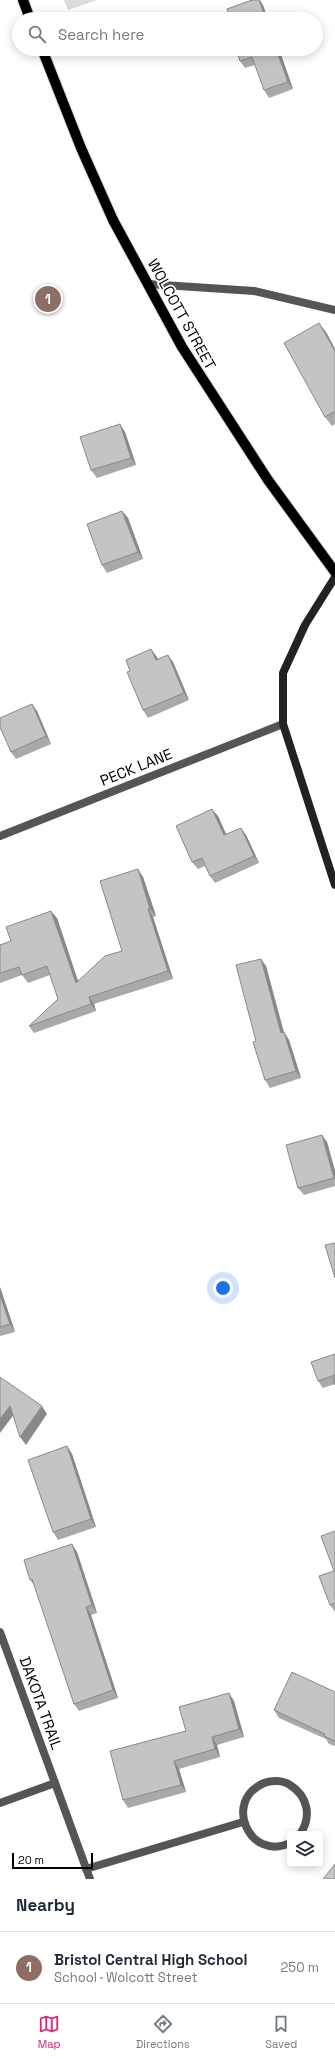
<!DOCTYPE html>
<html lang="en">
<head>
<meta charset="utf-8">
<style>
	:root { --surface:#fff; --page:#f2f2f3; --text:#1f2937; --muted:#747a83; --line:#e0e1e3; --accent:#db2777 }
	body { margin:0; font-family:"Space Grotesk",sans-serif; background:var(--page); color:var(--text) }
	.controls { position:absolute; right:12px; bottom:12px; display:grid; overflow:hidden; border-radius:6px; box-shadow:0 2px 10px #0003 }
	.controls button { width:36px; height:36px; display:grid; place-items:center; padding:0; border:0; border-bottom:1px solid var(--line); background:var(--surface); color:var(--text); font:20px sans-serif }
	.scale { position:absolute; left:12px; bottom:10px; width:81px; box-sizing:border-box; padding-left:4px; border:2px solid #000; border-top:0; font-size:11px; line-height:14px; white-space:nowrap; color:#000; -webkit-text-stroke:3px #fff; paint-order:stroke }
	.you { position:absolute; left:223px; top:1288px; width:14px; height:14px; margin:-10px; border:3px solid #fff; border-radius:50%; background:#1a73e8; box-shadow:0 0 0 6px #1a73e833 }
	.badge { display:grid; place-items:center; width:26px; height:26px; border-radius:50%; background:var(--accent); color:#fff; font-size:13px; font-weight:700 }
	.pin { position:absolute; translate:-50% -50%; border:2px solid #fff; box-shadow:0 1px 4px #0006 }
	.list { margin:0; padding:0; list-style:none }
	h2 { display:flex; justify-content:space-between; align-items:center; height:52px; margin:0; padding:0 16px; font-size:17px }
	h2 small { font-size:13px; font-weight:400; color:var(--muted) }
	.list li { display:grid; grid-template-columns:26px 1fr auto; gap:12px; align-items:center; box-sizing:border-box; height:72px; padding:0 16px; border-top:1px solid var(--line) }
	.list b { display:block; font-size:15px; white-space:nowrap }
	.list p { margin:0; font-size:13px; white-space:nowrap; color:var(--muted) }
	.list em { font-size:13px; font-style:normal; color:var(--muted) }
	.icon { flex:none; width:22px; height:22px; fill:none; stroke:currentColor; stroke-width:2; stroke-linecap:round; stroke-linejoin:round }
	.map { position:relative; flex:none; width:335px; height:1879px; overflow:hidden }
	.search { position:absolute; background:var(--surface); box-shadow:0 2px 10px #0003; left:12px; right:12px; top:12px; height:44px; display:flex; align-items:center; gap:10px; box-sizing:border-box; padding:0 14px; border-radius:22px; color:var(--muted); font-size:15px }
	.sheet { height:124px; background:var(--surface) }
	nav { display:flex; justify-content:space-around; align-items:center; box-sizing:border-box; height:56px; border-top:1px solid var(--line); background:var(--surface); font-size:11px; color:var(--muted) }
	nav a { display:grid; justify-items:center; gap:2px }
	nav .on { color:var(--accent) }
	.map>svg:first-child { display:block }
</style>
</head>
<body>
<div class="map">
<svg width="335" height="1879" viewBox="0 0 335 1879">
	<rect width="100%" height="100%" fill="#fff"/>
	<polygon fill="#dcdcdc" points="64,0 97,0 68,10"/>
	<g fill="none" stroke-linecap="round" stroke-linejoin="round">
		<defs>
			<g id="primary">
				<polyline points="23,0 30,19"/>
				<polyline points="42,49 81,148 113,220 182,347 268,480 335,572"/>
			</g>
		</defs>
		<use href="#primary" stroke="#dbdbdb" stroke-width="12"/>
		<g stroke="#555" stroke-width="8">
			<polyline points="148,284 254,291 335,310"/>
			<polyline points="0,836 283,724"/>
			<polyline points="0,1632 90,1879"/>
			<polyline points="0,1803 55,1783"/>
			<path d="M 290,1843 C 250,1862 222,1801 264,1783 C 272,1780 283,1780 290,1785 C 308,1796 312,1817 300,1834"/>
			<polyline points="86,1869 243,1822"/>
		</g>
		<polyline stroke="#222" stroke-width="8" points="335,577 305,625 283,673 283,724 335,885"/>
		<use href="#primary" stroke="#000" stroke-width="10"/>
	</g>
	<g fill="#a9a9a9">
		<polygon points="236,49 279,49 293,89 269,98 264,90 255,65 245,68 240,61"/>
		<polygon points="326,332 335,349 335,424 332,426 325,417"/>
		<polygon points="125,432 136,465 97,478 91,470"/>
		<polygon points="122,511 128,518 143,559 107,573 102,565"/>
		<polygon points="151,649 157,659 173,662 189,700 148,718 143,710 130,671"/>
		<polygon points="37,711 51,744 16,759 11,752"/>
		<polygon points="218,816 226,834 246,835 259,863 215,883 210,876 205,866 198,869 192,862"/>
		<polygon points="143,877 156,916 153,917 173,979 94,1004 96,1011 34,1033 29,1026 58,999 50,975 28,983 22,975 0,983 0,945 11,941 57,918 78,981 122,951"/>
		<polygon points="266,966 284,1032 289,1040 301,1078 270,1088 265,1080 256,1041"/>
		<polygon points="327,1142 335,1171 335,1186 304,1195 298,1188"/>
		<polygon points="0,1287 15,1332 0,1336"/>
		<polygon points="335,1354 335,1385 335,1384 323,1388 318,1381"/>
		<polygon points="67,1446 72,1454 96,1527 58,1540 53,1532"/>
		<polygon points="335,1531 335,1612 330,1605 334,1571"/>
		<polygon points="77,1552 97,1613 91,1615 118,1698 79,1711 74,1704 35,1586 30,1580"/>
		<polygon points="335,1692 335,1746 329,1744 326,1739 279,1718 274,1710"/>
		<polygon points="234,1701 244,1737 217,1745 220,1757 179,1769 186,1792 128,1808 123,1800 186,1731"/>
	</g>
	<g fill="#898989">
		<polygon points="259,0 260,0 263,5 268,19 266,19"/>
		<polygon points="276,49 279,49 293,89 288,82"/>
		<polygon points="319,323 326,332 335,349 335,351"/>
		<polygon points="120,424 125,432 136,465 131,458"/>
		<polygon points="122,511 128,518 143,559 138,552"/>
		<polygon points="151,649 157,657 161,667 156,660"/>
		<polygon points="168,655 173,662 189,700 184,693"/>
		<polygon points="32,704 37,711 51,744 46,736"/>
		<polygon points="212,809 218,816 230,843 224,835"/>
		<polygon points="241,828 246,835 259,863 254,856"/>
		<polygon points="138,869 143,877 156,916 150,909"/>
		<polygon points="148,909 153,917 173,979 168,971"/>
		<polygon points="51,911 57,918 81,990 76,983"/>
		<polygon points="261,959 266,966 286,1041 281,1033"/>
		<polygon points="89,997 94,1004 96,1011 91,1004"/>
		<polygon points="284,1032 289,1040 301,1078 296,1071"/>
		<polygon points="322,1135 327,1142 335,1171 335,1179 334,1178"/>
		<polygon points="0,1287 15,1332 10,1324 0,1295"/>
		<polygon points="10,1406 15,1413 0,1433 0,1419"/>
		<polygon points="42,1406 47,1414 26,1445 20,1437"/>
		<polygon points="67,1446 72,1454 96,1527 91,1519"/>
		<polygon points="72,1544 77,1552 97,1613 92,1605"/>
		<polygon points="86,1607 91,1615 118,1698 113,1690"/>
		<polygon points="229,1693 234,1701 244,1737 239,1729"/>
		<polygon points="212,1737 217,1745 220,1757 215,1749"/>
		<polygon points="174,1761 179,1769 186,1792 181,1785"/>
	</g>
	<g fill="#c4c4c4" stroke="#898989">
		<polygon points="252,0 259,0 266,19 230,19 227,9"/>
		<polygon points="236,49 276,49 288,82 264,90 252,57 240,61"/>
		<polygon points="319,323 335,351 335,411 325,417 284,343"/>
		<polygon points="120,424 131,458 91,470 80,437"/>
		<polygon points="122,511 138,552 102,565 87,524"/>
		<polygon points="151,649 156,660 168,655 184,693 143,710 127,672 130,671 126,660"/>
		<polygon points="32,704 46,736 11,752 0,727 0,718"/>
		<polygon points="212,809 224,835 241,828 254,856 210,876 202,858 192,862 176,826"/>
		<polygon points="138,869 150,909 148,909 168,971 89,997 91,1004 29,1026 58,999 47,966 22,975 19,967 0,973 0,945 11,941 6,927 51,911 76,983 105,956 122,951 100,881"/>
		<polygon points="261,959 281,1033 284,1032 296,1071 265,1080 253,1042 256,1041 236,965"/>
		<polygon points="322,1135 334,1178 298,1188 286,1145"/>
		<polygon points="335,1243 335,1278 325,1245"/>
		<polygon points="0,1295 10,1324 0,1327"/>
		<polygon points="335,1354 335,1375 318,1381 311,1362"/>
		<polygon points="0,1377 42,1406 20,1437 10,1406 0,1419"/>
		<polygon points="335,1377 335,1385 333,1378"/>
		<polygon points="67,1446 91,1519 53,1532 28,1460"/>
		<polygon points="335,1531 335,1603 330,1605 319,1576 334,1571 321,1536"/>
		<polygon points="72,1544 92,1605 86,1607 113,1690 74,1704 32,1579 30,1580 24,1560"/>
		<polygon points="292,1672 335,1692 335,1741 324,1736 325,1734 274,1710"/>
		<polygon points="229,1693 239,1729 212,1737 215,1749 174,1761 181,1785 123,1800 110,1751 186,1731 179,1707"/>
		<polygon points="335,1864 335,1879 323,1879"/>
	</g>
	<g text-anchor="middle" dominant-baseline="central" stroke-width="3.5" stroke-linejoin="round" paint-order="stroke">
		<g font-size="15" fill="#000" stroke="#fff">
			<text transform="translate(182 314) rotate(61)">WOLCOTT STREET</text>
			<text transform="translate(136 767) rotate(-22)">PECK LANE</text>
			<text transform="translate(41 1703) rotate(70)">DAKOTA TRAIL</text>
		</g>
	</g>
</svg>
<div class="controls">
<button><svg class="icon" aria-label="layers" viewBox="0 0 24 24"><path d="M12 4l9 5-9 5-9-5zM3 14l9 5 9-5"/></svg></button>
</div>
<div class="scale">20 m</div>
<div class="you"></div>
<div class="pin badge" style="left:48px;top:299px;background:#8d6e63">1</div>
<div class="search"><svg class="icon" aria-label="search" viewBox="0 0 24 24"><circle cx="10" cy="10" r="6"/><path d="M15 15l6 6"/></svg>Search here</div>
</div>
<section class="sheet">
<h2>Nearby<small></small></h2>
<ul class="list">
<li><span class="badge" style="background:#8d6e63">1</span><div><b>Bristol Central High School</b><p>School · Wolcott Street</p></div><em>250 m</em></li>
</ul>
</section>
<nav>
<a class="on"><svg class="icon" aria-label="map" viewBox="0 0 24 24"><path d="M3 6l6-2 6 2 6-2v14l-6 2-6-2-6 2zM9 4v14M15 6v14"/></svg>Map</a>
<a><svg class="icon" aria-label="directions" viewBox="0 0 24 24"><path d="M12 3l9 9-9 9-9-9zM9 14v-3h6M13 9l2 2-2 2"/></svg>Directions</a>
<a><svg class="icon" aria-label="saved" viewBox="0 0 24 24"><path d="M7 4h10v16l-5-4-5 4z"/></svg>Saved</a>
</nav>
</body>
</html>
